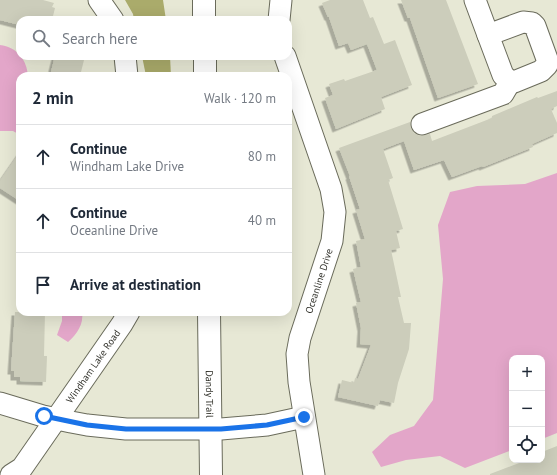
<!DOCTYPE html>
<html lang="en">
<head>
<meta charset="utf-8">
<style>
	:root { --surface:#fff; --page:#f2f2f3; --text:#1f2937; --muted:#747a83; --line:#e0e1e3 }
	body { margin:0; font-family:"PT Sans",sans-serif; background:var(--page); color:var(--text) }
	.controls { position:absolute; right:12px; bottom:12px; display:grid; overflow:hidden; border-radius:8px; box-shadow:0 4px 16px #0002 }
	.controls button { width:36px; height:36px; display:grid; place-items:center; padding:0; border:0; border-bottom:1px solid var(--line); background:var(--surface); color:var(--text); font:20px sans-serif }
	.stop { position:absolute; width:12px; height:12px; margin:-9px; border:3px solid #1a73e8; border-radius:50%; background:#fff }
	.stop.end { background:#1a73e8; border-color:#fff; box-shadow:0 1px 4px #0008 }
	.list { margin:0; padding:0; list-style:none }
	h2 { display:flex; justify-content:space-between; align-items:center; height:52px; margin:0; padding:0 16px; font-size:17px }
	h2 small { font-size:13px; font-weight:400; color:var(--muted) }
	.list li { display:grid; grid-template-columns:26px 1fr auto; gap:12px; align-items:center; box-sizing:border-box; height:64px; padding:0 16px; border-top:1px solid var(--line) }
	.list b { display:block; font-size:15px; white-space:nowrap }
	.list p { margin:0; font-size:13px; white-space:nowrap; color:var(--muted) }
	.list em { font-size:13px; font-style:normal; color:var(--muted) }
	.icon { flex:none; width:22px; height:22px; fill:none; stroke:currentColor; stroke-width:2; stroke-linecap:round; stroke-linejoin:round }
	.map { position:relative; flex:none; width:557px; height:475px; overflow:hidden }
	.search { position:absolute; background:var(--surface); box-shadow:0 4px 16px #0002; left:16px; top:16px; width:276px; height:44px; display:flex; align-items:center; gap:10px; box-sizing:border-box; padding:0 14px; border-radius:12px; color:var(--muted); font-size:15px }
	.panel { position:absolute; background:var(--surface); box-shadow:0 4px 16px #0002; left:16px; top:72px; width:276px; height:244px; border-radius:12px }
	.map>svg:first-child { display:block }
</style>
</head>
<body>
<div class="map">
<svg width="557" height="475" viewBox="0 0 557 475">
	<defs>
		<filter id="shadow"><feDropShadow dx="-3.5" dy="3.5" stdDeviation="0" flood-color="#0004"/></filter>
	</defs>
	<rect width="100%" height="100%" fill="#e7e8d5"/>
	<g fill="#aaab6b">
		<polygon points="125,0 163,0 166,20 134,20 133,14"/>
		<polygon points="142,56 170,56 171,76 146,76"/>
	</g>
	<g fill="#e3a6c9">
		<path d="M 0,45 C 17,47 27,60 28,76 L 20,76 L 20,135 L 13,131 L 0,131 Z"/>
		<polygon points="557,173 557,433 542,439 542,358 512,358 512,450 465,468 440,456 406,460 381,467 372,452 390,435 414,426 433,400 443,279 438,225 450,192 477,186 525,184"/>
		<path d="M 62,312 L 82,312 C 84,324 77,334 68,342 L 57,335 L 62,321 Z"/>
	</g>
	<g fill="#cccdbb" filter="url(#shadow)">
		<polygon points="0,0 43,0 54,3 52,7 55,8 52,20 20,20 20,25 0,20"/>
		<polygon points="330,0 363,0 370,18 373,17 384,44 395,40 412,85 381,97 385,109 336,129 325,98 333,95 329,84 344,79 345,81 377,70 367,44 351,50 348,43 339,46 329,17 328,17 322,3"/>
		<polygon points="401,0 446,0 478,84 438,98 410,18 408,18"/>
		<polygon points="55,56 85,56 80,76 50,76"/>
		<polygon points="557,91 557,106 551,109 557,123 557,133 532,144 533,147 483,167 482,166 452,177 444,160 414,170 404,141 383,149 393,178 388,180 403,229 396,231 400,248 391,250 401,297 398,297 404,323 411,323 409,349 398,383 394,403 380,400 378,406 338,397 342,380 354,383 355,378 358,379 371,345 360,344 361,328 356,303 361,302 353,269 361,267 356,241 365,239 356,210 360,209 349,176 350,176 339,148 410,122 411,128 414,133 420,136 430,134 432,141 492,118 492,116 537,97 538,98"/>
		<polygon points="20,152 20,201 0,188 0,181"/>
		<polygon points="15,312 45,312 44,356 47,356 46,382 20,381 20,377 14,377 14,371 11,371"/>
		<polygon points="557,446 557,475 490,475 490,474 527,460 542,460 542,452"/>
	</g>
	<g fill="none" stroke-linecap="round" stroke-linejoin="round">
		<defs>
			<g id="minor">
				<polyline points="99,0 113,20"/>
				<polyline points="475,0 488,35"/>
				<polyline points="279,20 281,0"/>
				<polygon points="523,22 532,23 535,26 547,59 547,65 541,71 514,82 510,82 503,75 488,35"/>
				<polyline points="125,56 127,76"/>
				<polyline points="285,56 331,189 335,212 332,241 300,338 297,354 299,382 314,475"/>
				<polyline points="422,124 503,94 510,82"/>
				<polyline points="0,403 43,416 71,422 87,425 126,429 221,429 267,425 304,417"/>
				<path id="s1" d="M 11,475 L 22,468 L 122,324 L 129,312"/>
			</g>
			<g id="major">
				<polyline points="204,0 204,20"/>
				<polyline points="205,56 205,76"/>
				<path id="s2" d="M 209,312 L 211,475"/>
			</g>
		</defs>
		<use href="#minor" stroke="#6a6b5b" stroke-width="23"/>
		<use href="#major" stroke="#6a6b5b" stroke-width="24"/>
		<use href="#minor" stroke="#fff" stroke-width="21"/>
		<use href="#major" stroke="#fff" stroke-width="22"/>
	</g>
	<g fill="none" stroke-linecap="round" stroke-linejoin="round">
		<polyline stroke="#1a73e8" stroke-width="5" points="44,416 87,425 126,429 221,429 267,425 304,417"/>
	</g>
	<g text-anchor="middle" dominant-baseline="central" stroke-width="3" stroke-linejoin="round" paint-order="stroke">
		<g font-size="10" fill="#33332c" stroke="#fff">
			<text transform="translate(319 281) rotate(-72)">Oceanline Drive</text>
			<text stroke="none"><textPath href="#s1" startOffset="137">Windham Lake Road</textPath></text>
			<text stroke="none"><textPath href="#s2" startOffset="82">Dandy Trail</textPath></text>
		</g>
	</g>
</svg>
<div class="controls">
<button>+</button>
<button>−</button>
<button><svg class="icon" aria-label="locate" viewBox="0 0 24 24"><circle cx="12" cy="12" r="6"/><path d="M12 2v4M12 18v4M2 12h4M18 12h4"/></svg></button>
</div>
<div class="stop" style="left:44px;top:416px"></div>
<div class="stop end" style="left:304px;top:417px"></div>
<div class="search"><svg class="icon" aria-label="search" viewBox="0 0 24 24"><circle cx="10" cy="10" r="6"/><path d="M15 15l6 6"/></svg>Search here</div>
<section class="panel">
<h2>2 min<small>Walk · 120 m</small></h2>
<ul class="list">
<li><svg class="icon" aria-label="ahead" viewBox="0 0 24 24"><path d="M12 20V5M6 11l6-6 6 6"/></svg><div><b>Continue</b><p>Windham Lake Drive</p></div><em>80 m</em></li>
<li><svg class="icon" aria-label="ahead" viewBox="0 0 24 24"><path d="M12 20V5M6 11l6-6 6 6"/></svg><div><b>Continue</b><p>Oceanline Drive</p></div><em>40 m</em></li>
<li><svg class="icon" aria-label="arrive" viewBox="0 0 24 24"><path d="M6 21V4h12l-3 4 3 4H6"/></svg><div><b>Arrive at destination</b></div></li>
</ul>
</section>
</div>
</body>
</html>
